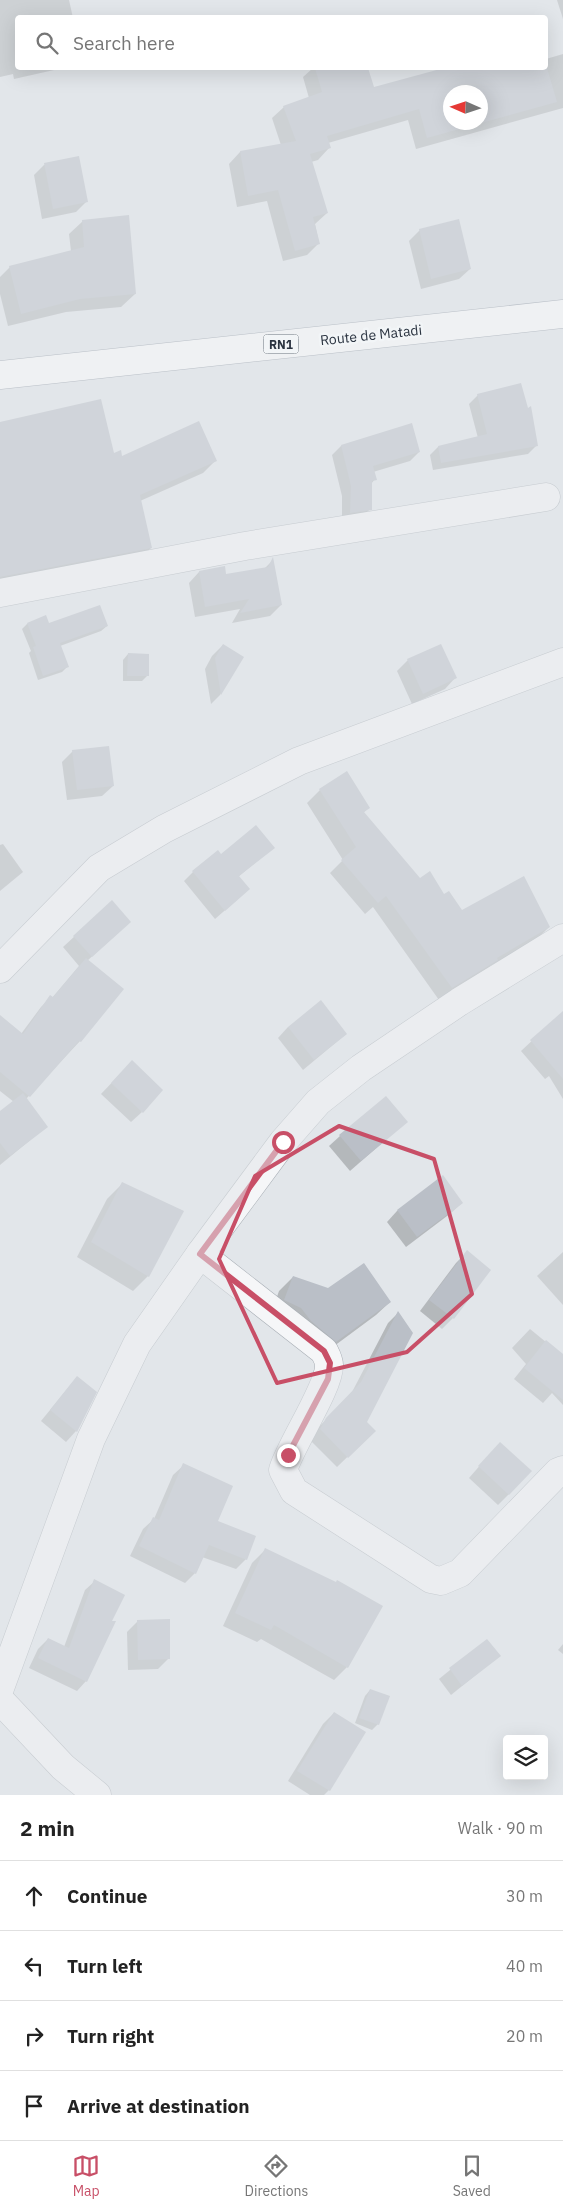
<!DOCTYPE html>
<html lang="en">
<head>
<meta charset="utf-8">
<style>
	:root { --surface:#fff; --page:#f6f6f6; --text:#222; --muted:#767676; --line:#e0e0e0; --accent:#c84f67 }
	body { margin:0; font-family:"IBM Plex Sans",sans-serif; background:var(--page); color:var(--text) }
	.controls { position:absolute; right:15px; bottom:15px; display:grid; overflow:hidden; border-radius:5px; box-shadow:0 5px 20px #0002 }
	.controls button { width:45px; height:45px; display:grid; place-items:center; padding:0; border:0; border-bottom:1px solid var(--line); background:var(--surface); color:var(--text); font:25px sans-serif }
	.compass { position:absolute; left:443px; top:85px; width:45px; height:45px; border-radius:50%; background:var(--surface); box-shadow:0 5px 20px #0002; rotate:273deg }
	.stop { position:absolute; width:15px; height:15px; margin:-11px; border:4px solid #c84f67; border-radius:50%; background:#fff }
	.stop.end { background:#c84f67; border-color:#fff; box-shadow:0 1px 5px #0008 }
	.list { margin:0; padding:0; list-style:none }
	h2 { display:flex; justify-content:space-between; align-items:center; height:65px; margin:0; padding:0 20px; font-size:21px }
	h2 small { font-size:16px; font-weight:400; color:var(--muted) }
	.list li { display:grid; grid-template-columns:32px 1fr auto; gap:15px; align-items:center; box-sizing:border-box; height:70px; padding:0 20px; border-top:1px solid var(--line) }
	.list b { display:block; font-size:19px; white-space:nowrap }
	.list em { font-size:16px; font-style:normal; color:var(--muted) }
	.icon { flex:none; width:28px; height:28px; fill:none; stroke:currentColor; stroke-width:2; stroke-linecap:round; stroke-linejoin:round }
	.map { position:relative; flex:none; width:563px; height:1795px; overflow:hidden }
	.search { position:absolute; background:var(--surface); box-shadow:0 5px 20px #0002; left:15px; right:15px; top:15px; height:55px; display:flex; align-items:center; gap:12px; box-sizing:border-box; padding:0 18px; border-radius:5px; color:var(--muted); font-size:19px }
	.sheet { height:345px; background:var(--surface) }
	nav { display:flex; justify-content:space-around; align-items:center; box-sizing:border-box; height:70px; border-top:1px solid var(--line); background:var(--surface); font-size:14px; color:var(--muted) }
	nav a { display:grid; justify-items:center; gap:2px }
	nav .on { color:var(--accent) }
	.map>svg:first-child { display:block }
</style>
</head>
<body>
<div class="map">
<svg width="563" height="1795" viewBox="0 0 563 1795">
	<rect width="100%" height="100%" fill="#e2e6ea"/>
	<g fill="#0003" fill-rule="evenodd">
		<polygon points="0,0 69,0 73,18 18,18 18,68 63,68 14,79 13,74 0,77"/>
		<polygon points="557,0 563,0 563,19"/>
		<path d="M 563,54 L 563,108 L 416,149 L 408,120 L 328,143 L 329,148 L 318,160 L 311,162 L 327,213 L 315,224 L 319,243 L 307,255 L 283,261 L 267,201 L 237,207 L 229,164 L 240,152 L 281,145 L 272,118 L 284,107 L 309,98 L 303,77 L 313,68 L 367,68 L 373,89 L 448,68 L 546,68 L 546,59 ZM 450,92 L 480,92 L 480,122 L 450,122 Z"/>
		<polygon points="78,158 87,201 76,212 42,219 34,175 44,165"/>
		<polygon points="83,221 135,294 121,307 66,312 8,326 0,294 0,277 10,267 71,251 69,234"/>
		<polygon points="420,230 470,269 459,279 421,289 409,241"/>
		<polygon points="478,395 536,446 528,454 433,470 430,455 438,447 478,438 469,404"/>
		<polygon points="0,429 122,457 215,461 203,473 140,501 151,548 138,560 0,586"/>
		<polygon points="341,446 419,452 410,461 373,472 375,479 371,484 370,509 361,518 342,522 342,496 332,455"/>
		<polygon points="273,560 281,605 270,616 232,623 240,609 195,617 189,583 199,572 225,575 264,569"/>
		<polygon points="27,624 49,625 107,626 101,631 60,646 67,667 62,672 38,680 29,653 31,651 22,629"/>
		<polygon points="223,645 242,657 220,695 211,704 205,669 212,656"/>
		<polygon points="128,654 147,676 142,681 123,681 123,660"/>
		<polygon points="408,660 455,678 445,689 412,704 397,671"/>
		<polygon points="73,751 113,786 102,796 67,800 62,762"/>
		<polygon points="346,773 368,808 363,813 420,880 462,911 549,927 536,940 490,966 484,972 439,1000 373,907 365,914 330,873 343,860 307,803 320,790"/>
		<polygon points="3,844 23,872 0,891 0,845"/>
		<polygon points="273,848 238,877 239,898 215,919 184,881 193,872 221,856"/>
		<polygon points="112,902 119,932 87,961 80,1041 26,1099 46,1127 0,1165 0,1113 14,1102 0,1091 0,1029 21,1034 41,1007 51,997 52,998 79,966 63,947"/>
		<polygon points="563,1012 563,1099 549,1076 545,1079 521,1051"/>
		<polygon points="288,1027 346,1034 303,1070 278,1038"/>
		<polygon points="121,1073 142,1112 131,1122 101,1094"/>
		<polygon points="406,1122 350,1171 329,1146 340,1136"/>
		<polygon points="442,1177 462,1203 451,1213 406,1247 387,1222 397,1211"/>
		<polygon points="122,1184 183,1211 148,1276 133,1291 77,1257 107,1199"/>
		<polygon points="467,1252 490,1270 453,1318 442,1329 420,1311 456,1263"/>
		<polygon points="563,1252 563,1305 537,1276"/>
		<polygon points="293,1277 329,1290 390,1302 376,1315 322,1355 271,1314 279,1291"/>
		<polygon points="398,1313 366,1422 374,1431 337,1467 310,1440 316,1430 351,1394 388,1323"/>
		<polygon points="530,1329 563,1356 563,1405 552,1393 543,1403 514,1379 526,1364 512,1348"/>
		<polygon points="77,1377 95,1392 76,1431 66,1442 41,1421"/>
		<polygon points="490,1454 509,1494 498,1505 469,1478"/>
		<polygon points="184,1465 217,1522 246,1559 236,1569 202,1557 195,1573 185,1583 130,1556 143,1529 154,1519 173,1475"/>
		<polygon points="266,1549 347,1667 334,1680 261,1639 257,1642 223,1626 252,1563"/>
		<polygon points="95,1581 110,1622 86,1681 77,1691 29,1668 38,1649 48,1639 64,1647 85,1590"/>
		<polygon points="138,1621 169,1658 158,1669 128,1670 127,1632"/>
		<polygon points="487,1640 499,1656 451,1695 439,1679"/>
		<polygon points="563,1644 563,1654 558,1650"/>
		<polygon points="370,1690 378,1724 372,1730 355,1723 365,1696"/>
		<polygon points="334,1713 329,1790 324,1795 310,1795 288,1781 323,1724"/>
	</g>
	<g fill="#babfc7" fill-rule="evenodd">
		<path d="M 315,68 L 368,68 L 374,87 L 444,68 L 547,68 L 557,102 L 427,138 L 419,109 L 327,136 L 331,148 L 310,154 L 328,213 L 313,217 L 320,244 L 295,251 L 278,190 L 248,196 L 240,151 L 296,141 L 283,106 L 322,92 ZM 450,92 L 480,92 L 480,122 L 450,122 Z"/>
		<polygon points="79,156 88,202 53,209 44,163"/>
		<polygon points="129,215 136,294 80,299 21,314 9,266 84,247 82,220"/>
		<polygon points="459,219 471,269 431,279 419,229"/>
		<polygon points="521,383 528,408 531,406 538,446 441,463 438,446 487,434 477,394"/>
		<polygon points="101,399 114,453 121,450 122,456 199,421 217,461 140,495 152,548 0,577 0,422"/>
		<polygon points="412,423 420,452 373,466 377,480 372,481 372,510 350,513 351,486 341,445"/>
		<polygon points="273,557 282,605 240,613 249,599 205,607 199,571 225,566 226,574 268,567"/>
		<polygon points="100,605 108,626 60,643 69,667 43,676 33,647 36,646 27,623 46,615 49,623"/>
		<polygon points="223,644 244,657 221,695 215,658"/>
		<polygon points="441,644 457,678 423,694 407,659"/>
		<polygon points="128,653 149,654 149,676 127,676"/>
		<polygon points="109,746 114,786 77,790 72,750"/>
		<polygon points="347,771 370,808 364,812 420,878 430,871 444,894 449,891 462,910 524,876 550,927 497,958 498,960 452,988 386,896 378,903 341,860 356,847 319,789"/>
		<polygon points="256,825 275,848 239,876 250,889 225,911 192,871 218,850 221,854"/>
		<polygon points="112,900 131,922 92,957 73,936"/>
		<polygon points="86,958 124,989 81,1042 79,1041 30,1097 0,1072 0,1015 23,1034 50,995 53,997"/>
		<polygon points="321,1000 347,1034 314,1060 288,1027"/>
		<polygon points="563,1011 563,1079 530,1040"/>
		<polygon points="132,1060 163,1090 143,1113 111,1083"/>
		<polygon points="23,1093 48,1127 10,1156 0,1143 0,1111"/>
		<polygon points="386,1096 408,1122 361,1161 339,1135"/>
		<polygon points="443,1175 463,1203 417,1237 397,1210"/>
		<polygon points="122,1182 184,1211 149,1277 91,1242"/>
		<polygon points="467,1250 491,1270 454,1319 429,1300"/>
		<polygon points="364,1263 391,1302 336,1342 311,1321 301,1308 284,1300 293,1276 328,1288"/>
		<polygon points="398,1311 413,1333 367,1422 376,1431 348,1458 320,1429 326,1418 361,1382"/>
		<polygon points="546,1340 563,1354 563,1400 524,1368"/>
		<polygon points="77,1376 97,1392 77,1432 50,1410"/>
		<polygon points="500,1442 532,1471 509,1495 478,1466"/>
		<polygon points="183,1463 233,1486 218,1521 256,1536 247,1560 209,1545 196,1574 139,1546 153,1517 159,1520"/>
		<polygon points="265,1548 336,1582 337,1580 383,1606 348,1668 274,1625 271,1630 235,1613"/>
		<polygon points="94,1579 125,1595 112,1621 116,1621 87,1682 38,1658 48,1638 69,1648"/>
		<polygon points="170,1619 170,1659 138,1660 137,1620"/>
		<polygon points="487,1639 501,1656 462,1686 449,1668"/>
		<polygon points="370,1689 390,1696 379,1725 359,1718"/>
		<polygon points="334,1712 366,1732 330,1791 297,1771"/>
	</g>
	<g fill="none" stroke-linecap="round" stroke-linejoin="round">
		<defs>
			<g id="minor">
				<polyline points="0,593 245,546 546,497"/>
				<polyline points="0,969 99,868 164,829 299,761 563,662"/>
				<path d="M 200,1254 L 324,1351 C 326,1355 329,1360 329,1365 C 330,1386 291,1444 283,1470 L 294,1491 L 431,1579 L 441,1581 L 460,1573 L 558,1472 L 563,1470"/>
				<polyline points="0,1688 91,1439 137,1344 200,1254 283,1142 318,1102 361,1068 459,1002 563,938"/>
				<polyline points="0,1700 63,1767 97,1795"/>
			</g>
			<polyline id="trunk" points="0,375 563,314"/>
		</defs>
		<use href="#minor" stroke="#a7adb4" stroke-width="29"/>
		<use href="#trunk" stroke="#8b94a0" stroke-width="29"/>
		<use href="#minor" stroke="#f5f6f8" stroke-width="28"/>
		<use href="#trunk" stroke="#fff" stroke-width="28"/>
	</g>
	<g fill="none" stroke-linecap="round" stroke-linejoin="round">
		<polyline stroke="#c84f67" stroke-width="6" points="283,1142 200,1254 324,1351 330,1363 328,1379 288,1455"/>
	</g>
	<path d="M0 0H563V1795H0ZM 339,1126 L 434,1159 L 472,1294 L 407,1352 L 277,1383 L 219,1259 L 255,1176 Z" fill="#e2e6ea" fill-opacity=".55" fill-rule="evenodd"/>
	<path fill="none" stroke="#c84f67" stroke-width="4" stroke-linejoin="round" d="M 339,1126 L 434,1159 L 472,1294 L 407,1352 L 277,1383 L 219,1259 L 255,1176 Z"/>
	<g text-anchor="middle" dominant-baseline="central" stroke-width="5" stroke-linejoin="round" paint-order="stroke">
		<rect fill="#f2f5f7" stroke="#676e78" stroke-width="1" x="263.5" y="334.5" width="35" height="19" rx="4"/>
		<g font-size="12" font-weight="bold" fill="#2b3441">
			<text x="281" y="344">RN1</text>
		</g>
		<g font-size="14" fill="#2b3441" stroke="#f2f5f7">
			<text transform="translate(371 335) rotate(-6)">Route de Matadi</text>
		</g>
	</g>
</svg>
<div class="controls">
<button><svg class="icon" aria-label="layers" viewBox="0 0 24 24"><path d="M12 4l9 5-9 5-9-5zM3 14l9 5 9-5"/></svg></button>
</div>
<svg class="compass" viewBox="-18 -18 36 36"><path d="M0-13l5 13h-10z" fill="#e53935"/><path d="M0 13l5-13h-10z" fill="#767676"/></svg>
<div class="stop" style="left:283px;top:1142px"></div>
<div class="stop end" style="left:288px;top:1455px"></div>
<div class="search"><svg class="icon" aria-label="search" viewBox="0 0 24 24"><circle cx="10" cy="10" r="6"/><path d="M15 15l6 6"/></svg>Search here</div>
</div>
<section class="sheet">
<h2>2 min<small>Walk · 90 m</small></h2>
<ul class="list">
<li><svg class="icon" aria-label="ahead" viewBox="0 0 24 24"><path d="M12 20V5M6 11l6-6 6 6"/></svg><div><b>Continue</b></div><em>30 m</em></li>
<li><svg class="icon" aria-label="left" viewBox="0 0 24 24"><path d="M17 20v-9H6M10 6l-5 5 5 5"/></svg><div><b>Turn left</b></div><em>40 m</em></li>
<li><svg class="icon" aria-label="right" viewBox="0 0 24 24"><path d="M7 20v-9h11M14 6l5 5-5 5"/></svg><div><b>Turn right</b></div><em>20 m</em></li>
<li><svg class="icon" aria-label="arrive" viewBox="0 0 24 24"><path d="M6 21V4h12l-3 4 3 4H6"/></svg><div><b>Arrive at destination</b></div></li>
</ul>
</section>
<nav>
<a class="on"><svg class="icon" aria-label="map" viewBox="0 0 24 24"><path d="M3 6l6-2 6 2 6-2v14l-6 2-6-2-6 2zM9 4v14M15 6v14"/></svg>Map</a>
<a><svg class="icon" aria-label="directions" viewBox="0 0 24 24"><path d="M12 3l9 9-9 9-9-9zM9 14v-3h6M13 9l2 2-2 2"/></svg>Directions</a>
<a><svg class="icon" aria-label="saved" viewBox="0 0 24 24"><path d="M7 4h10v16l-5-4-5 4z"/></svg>Saved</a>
</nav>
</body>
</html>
